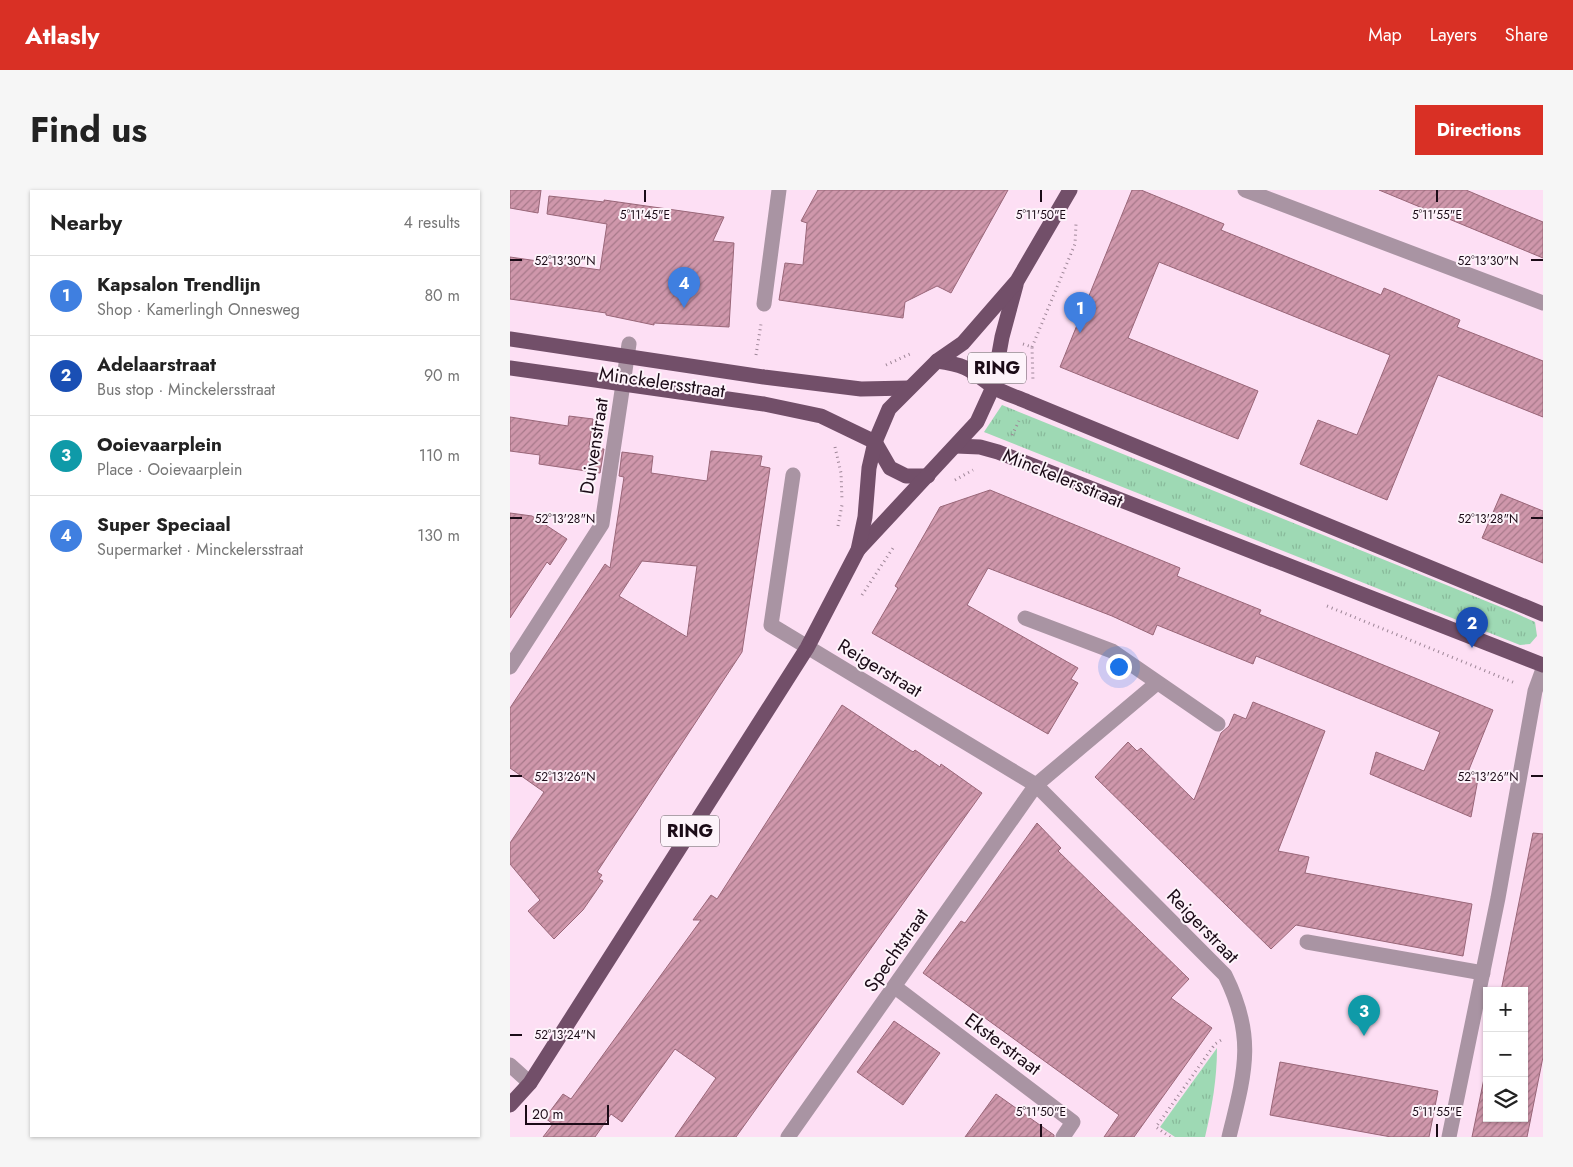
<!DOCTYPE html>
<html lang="en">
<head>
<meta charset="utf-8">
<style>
	:root { --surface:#fff; --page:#f6f6f6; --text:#222; --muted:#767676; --line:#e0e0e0; --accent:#d93025 }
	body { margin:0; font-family:Jost,sans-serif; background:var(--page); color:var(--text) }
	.controls { position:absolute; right:15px; bottom:15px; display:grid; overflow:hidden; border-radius:0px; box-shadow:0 1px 4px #0004 }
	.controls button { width:45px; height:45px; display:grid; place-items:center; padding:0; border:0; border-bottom:1px solid var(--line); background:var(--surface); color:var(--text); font:25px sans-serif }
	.scale { position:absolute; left:15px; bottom:12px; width:84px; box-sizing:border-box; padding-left:5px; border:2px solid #1b0b17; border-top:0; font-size:14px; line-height:18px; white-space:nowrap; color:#1b0b17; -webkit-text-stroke:4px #fdf3fa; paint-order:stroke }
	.you { position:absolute; left:608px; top:476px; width:18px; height:18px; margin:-12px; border:4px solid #fff; border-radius:50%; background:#1a73e8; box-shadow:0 0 0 8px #1a73e833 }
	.badge { display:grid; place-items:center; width:32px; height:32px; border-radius:50%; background:var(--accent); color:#fff; font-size:16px; font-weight:700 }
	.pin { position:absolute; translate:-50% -41px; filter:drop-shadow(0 1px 2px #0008) }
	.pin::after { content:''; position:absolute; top:26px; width:18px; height:15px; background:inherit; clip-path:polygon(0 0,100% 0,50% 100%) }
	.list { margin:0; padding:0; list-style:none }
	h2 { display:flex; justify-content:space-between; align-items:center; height:65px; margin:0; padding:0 20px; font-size:21px }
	h2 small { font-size:16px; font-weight:400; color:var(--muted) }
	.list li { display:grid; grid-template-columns:32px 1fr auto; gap:15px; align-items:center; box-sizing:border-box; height:80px; padding:0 20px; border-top:1px solid var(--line) }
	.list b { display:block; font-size:19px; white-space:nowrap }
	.list p { margin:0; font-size:16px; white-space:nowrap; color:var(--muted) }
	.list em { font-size:16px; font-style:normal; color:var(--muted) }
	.icon { flex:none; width:28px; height:28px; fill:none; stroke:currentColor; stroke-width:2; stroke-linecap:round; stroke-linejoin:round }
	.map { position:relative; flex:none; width:1033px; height:947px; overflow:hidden; border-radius:0px }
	header { display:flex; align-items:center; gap:30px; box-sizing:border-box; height:70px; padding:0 25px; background:var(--accent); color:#fff }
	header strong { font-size:24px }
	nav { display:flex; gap:28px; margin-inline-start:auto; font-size:18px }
	.intro { display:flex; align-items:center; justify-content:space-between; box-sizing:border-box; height:120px; padding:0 30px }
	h1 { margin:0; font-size:35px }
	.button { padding:12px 22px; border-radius:0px; background:var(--accent); color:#fff; font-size:18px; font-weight:700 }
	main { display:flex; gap:30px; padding:0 30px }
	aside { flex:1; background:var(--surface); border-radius:0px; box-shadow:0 1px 4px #0004 }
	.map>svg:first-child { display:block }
</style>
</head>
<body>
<header>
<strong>Atlasly</strong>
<nav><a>Map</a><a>Layers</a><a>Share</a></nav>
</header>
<div class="intro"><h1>Find us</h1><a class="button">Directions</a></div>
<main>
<aside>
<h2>Nearby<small>4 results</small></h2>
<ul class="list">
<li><span class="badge" style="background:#3f7fe0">1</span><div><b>Kapsalon Trendlijn</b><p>Shop · Kamerlingh Onnesweg</p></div><em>80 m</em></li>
<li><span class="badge" style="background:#1a4fb4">2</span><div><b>Adelaarstraat</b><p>Bus stop · Minckelersstraat</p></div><em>90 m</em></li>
<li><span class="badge" style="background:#0f9aa8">3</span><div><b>Ooievaarplein</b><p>Place · Ooievaarplein</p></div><em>110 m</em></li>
<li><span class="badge" style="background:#3f7fe0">4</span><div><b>Super Speciaal</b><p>Supermarket · Minckelersstraat</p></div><em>130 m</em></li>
</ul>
</aside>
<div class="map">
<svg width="1033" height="947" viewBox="0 0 1033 947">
	<defs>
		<pattern id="grass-tufts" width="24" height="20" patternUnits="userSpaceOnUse" patternTransform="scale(1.25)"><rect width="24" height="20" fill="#9ed9b4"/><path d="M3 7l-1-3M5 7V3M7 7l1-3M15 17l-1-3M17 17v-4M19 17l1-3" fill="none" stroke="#88b99a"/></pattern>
		<pattern id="building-hatch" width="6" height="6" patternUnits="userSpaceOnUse" patternTransform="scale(1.25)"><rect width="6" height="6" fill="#cf97ab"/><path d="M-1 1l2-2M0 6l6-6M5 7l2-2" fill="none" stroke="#a7798a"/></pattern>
	</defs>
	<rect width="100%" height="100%" fill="#fddff4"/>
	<g fill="url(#grass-tufts)">
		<polygon points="492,215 1003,422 1025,432 1027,446 1020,454 1010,455 474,242"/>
		<path d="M 707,858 C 707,889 702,917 695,947 L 665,947 L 650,937 Z"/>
	</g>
	<g fill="url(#building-hatch)" stroke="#996678" fill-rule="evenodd">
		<polygon points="0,0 31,0 28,23 0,18"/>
		<polygon points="308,0 498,0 441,103 427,96 395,112 393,128 269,110 275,73 293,75 297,33 291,31"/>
		<polygon points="622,0 631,0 714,34 711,40 871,105 874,98 950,130 947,137 1033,171 1033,227 928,185 877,310 790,274 808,230 847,245 880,165 649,72 618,148 748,201 728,249 550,177"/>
		<polygon points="869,0 956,0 996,17 1033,32 1033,68"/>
		<polygon points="39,6 94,12 94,10 214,27 203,51 224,53 219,137 144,133 144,135 96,125 96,123 0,109 0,67 90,80 97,34 37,24"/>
		<polygon points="59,226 83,229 79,257 94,259 90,283 29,274 30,265 0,261 0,227 58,236"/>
		<path d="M 201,261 L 252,266 L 250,276 L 260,278 L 232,462 L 87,682 L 92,685 L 89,689 L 93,691 L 73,720 L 44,749 L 18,721 L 30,710 L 0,674 L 0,653 L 34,602 L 0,578 L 0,518 L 95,374 L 100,378 L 114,287 L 109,286 L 112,262 L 143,266 L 141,283 L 197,291 ZM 132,371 L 187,376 L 177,447 L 109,406 Z"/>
		<polygon points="480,300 670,378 667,386 751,420 749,424 983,520 956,587 968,589 961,627 860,584 866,562 914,581 930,542 746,466 743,474 647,435 643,445 602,426 478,378 457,415 568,478 561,489 568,493 538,544 362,443 388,398 385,396 430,317"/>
		<polygon points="991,304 1033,321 1033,373 972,348"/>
		<polygon points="0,323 22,326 57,349 40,375 37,372 0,428"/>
		<polygon points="743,512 815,541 768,661 799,667 795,683 962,714 953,766 786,735 761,759 585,587 618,552 627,561 631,558 684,610 711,543 719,536 724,524 736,529"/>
		<polygon points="332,515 403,562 405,560 430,577 431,574 472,603 226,947 165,947 206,888 165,859 112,932 101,924 85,947 33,947 43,934 35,928 53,904 61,909 191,730 183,730 201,705 207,709"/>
		<polygon points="527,633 551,658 548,661 679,789 661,808 702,838 624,947 594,947 609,925 413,783 451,731 455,733"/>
		<polygon points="1023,643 1033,644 1033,867 1017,947 962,947 977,874 977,928 1014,928 1014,801 991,801"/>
		<polygon points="384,831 430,863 393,915 347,882"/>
		<polygon points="770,872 928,901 919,947 881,947 760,925"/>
		<polygon points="486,904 544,945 544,947 455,947"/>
	</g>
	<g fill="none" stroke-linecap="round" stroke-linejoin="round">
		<g stroke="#9e8697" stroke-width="3" stroke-dasharray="1 4" stroke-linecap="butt">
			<polyline points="513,154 522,157 523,192"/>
			<polyline points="522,157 565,54 566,34"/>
			<polyline points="246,165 251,134"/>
			<polyline points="376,175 402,163"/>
			<polyline points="502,245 509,231"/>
			<polyline points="325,257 331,283 332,310"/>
			<polyline points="445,290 463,280"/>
			<polyline points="328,336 332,315"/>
			<polyline points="352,405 383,358"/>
			<polyline points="817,416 1005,493"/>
			<polyline points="660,947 646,937 705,854 713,849"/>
		</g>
		<g stroke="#a994a3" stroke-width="15">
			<polyline points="735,0 1033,113"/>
			<polyline points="254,114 269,0"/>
			<path d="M 283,285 L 261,435 L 526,595 L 715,785 C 746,847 735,882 719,947"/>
			<polyline points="515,428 602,461 708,534"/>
			<polyline points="0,477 92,334 119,154"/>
			<polyline points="797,752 973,783"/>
			<polyline points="385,797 563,932 553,947"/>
			<polyline points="0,875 20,893"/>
			<polyline points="278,947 526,595 647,493"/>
			<polyline points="939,947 988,708 1025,501 1033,479"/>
		</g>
		<g stroke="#724f69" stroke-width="15">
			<polyline points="0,149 254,187 351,199 399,198"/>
			<path d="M 427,171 C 456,175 459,179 482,196 C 492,203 507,207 518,212 L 1033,424"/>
			<polyline points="0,178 254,214 311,226 365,252 380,278 396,286 418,286"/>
			<polyline points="446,256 470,257 488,262 1033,475"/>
			<polyline points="348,360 467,232 483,197 492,147 506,95"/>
			<polyline points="0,915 20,893 297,458 348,360 355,327 359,278 365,252 379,219 427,171 453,153 507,91 560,0"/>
		</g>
	</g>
	<path fill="none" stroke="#1b0b17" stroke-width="2" d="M 135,0 L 135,12M 531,0 L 531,12M 927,0 L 927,12M 0,70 L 12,70M 1021,70 L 1033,70M 0,328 L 12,328M 1021,328 L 1033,328M 0,586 L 12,586M 1021,586 L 1033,586M 0,845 L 12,845M 531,934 L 531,947M 927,934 L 927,947"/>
	<g text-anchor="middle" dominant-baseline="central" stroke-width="4" stroke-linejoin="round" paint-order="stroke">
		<g fill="#fdf3fa" stroke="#5f515b" stroke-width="1">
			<rect x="458" y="162.5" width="58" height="31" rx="4"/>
			<rect x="151" y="625.5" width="58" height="31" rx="4"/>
		</g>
		<g font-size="18" font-weight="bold" fill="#1b0b17">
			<text x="487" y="178">RING</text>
			<text x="180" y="641">RING</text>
		</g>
		<g font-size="19" fill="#1b0b17" stroke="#fdf3fa">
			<text transform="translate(152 192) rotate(8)">Minckelersstraat</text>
			<text transform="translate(84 256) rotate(-81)">Duivenstraat</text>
			<text transform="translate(553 288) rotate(22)">Minckelersstraat</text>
			<text transform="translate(370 478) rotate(31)">Reigerstraat</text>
			<text transform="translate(693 736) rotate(46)">Reigerstraat</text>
			<text transform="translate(386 760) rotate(-55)">Spechtstraat</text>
			<text transform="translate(493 854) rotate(37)">Eksterstraat</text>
		</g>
	</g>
	<g font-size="12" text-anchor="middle" fill="#1b0b17" stroke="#fdf3fa" stroke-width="4" stroke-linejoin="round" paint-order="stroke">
		<text x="135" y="29">5°11'45"E</text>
		<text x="531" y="29">5°11'50"E</text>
		<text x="927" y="29">5°11'55"E</text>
		<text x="55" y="75">52°13'30"N</text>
		<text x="978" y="75">52°13'30"N</text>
		<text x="55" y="333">52°13'28"N</text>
		<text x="978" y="333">52°13'28"N</text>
		<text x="55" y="591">52°13'26"N</text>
		<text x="978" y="591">52°13'26"N</text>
		<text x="55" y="849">52°13'24"N</text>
		<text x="531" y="926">5°11'50"E</text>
		<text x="927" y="926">5°11'55"E</text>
	</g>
</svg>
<div class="controls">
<button>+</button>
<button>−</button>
<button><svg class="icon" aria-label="layers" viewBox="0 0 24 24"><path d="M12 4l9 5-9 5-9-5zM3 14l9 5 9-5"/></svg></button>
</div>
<div class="scale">20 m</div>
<div class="you"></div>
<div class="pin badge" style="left:570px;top:143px;background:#3f7fe0">1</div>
<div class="pin badge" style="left:962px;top:458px;background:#1a4fb4">2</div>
<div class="pin badge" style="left:854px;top:846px;background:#0f9aa8">3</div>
<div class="pin badge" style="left:174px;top:118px;background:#3f7fe0">4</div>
</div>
</main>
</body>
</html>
